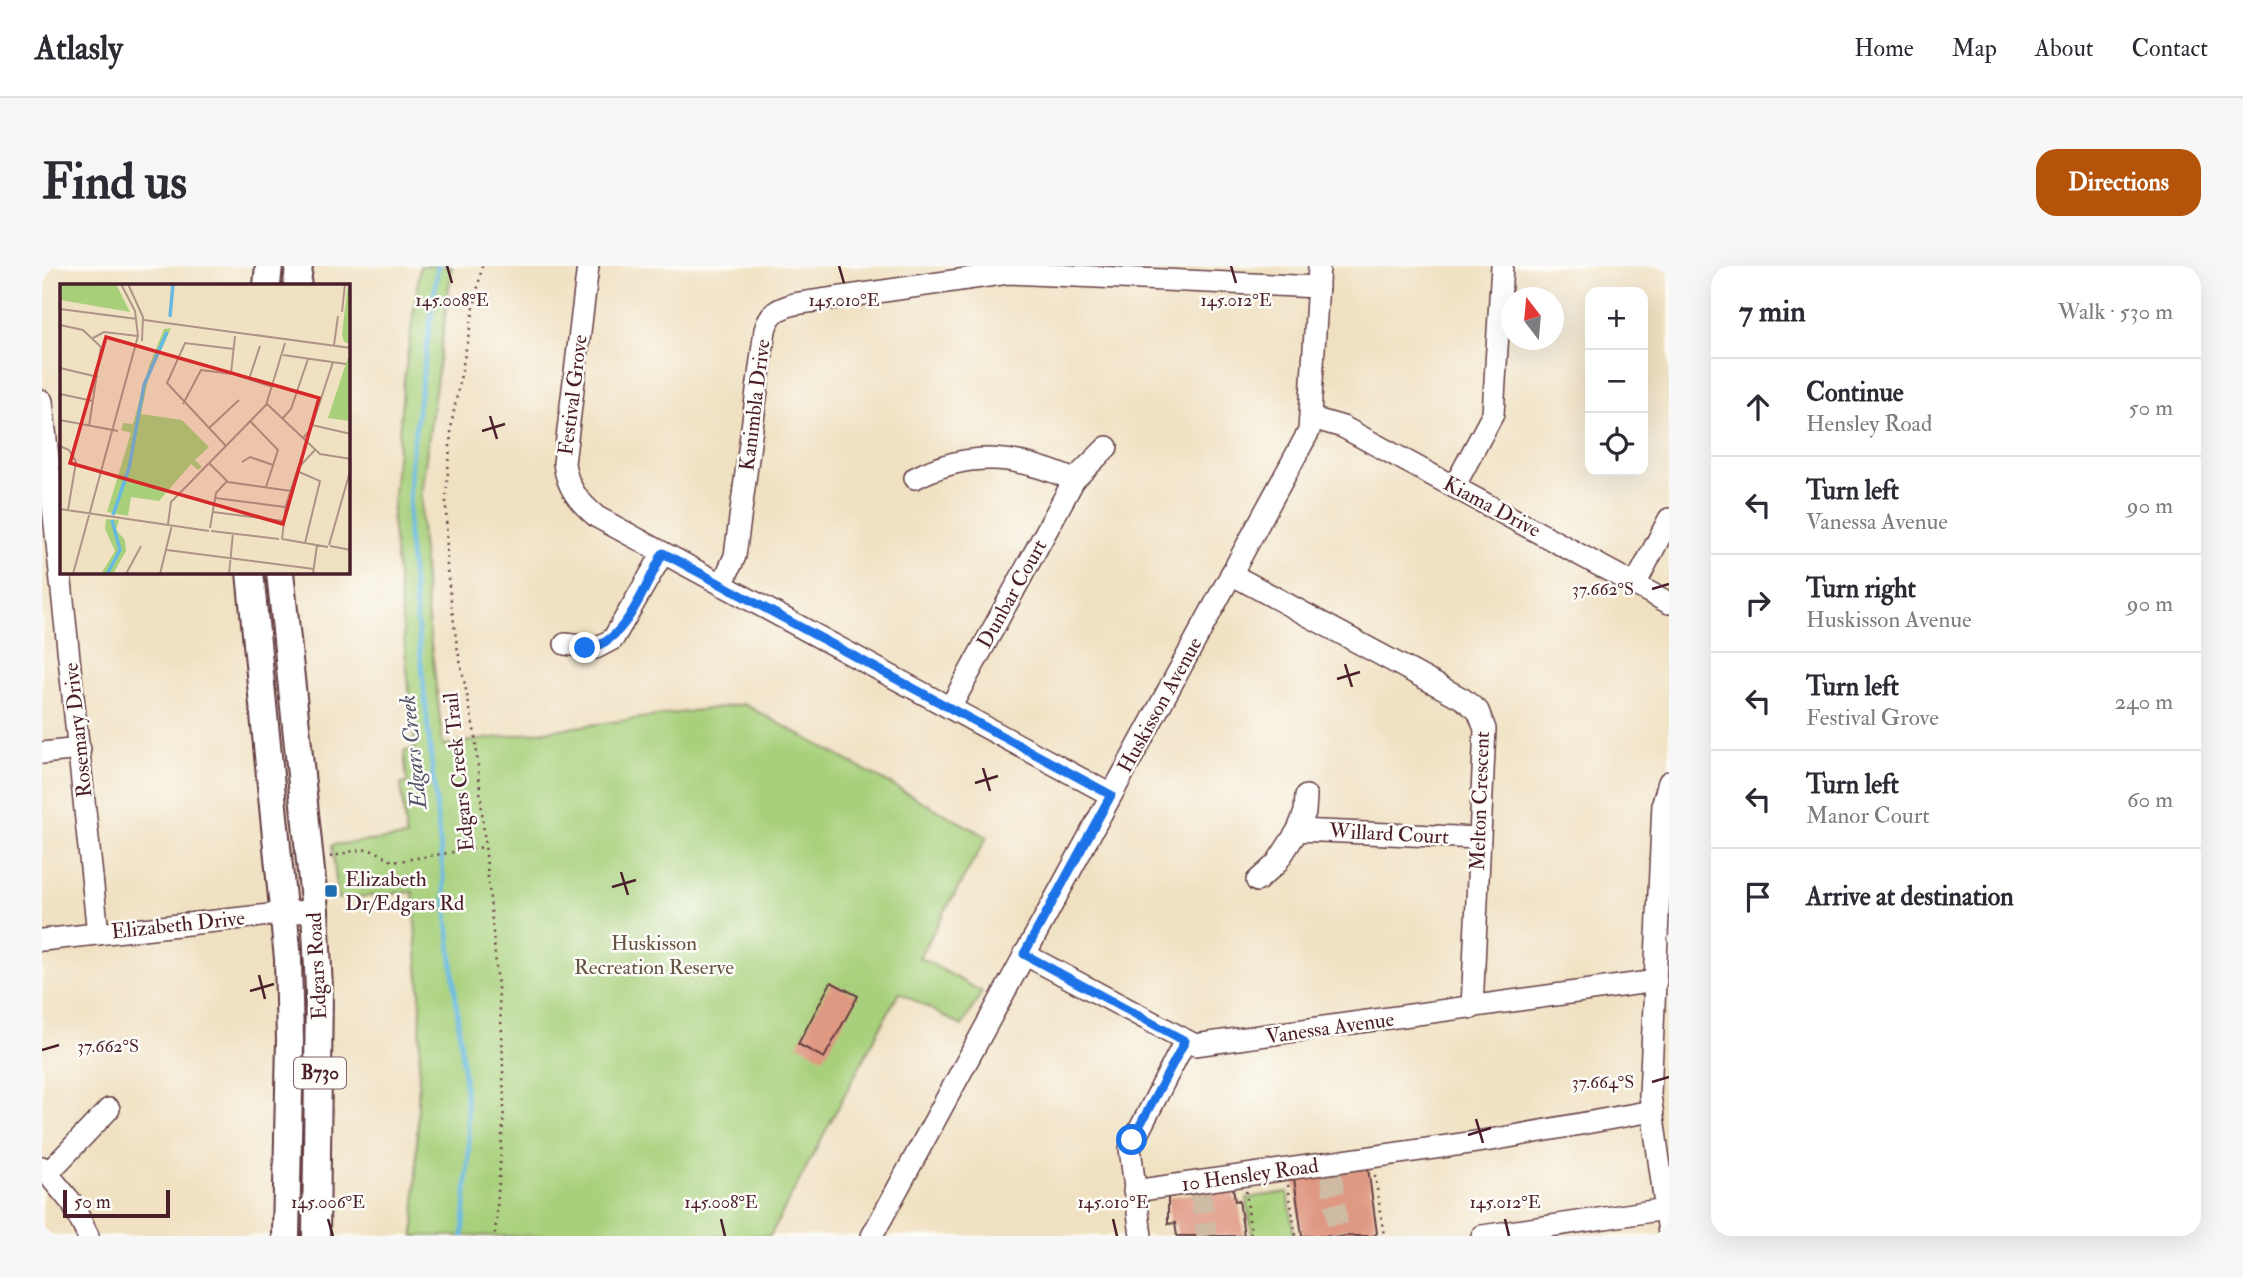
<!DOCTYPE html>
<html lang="en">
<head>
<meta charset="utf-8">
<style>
	:root { --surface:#fff; --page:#f7f7f7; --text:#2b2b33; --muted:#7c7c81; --line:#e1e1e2; --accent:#b45309 }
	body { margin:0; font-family:"IM FELL Double Pica",serif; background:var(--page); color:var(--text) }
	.controls { position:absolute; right:21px; top:21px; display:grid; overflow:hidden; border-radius:14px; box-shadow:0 7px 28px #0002 }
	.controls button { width:63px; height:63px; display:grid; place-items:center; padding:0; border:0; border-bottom:2px solid var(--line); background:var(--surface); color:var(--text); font:35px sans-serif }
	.compass { position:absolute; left:1459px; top:21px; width:63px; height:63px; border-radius:50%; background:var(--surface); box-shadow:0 7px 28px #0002; rotate:344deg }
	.scale { position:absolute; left:21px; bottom:18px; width:107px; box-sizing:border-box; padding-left:7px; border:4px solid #4a1f2b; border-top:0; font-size:19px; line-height:24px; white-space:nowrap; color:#4a1f2b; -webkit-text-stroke:5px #fdfcf7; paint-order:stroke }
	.stop { position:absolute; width:21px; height:21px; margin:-16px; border:5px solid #1a73e8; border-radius:50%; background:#fff }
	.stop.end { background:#1a73e8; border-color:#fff; box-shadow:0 2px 7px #0008 }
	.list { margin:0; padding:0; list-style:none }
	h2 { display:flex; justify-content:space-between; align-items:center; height:91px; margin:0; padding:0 28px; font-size:30px }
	h2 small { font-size:23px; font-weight:400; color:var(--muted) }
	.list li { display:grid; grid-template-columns:46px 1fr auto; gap:21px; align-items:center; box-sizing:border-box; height:98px; padding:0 28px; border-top:2px solid var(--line) }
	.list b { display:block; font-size:26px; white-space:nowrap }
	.list p { margin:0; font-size:23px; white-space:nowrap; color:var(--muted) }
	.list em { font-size:23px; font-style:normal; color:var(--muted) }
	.icon { flex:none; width:38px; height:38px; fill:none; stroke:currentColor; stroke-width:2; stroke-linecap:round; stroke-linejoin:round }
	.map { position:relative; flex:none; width:1627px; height:970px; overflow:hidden; border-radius:21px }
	header { display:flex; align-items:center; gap:42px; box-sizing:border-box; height:98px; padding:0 35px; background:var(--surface); border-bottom:2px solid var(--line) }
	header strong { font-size:33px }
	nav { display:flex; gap:38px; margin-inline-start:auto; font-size:24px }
	.intro { display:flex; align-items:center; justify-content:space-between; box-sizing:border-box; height:168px; padding:0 42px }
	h1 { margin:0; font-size:49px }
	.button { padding:18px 32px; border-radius:21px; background:var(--accent); color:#fff; font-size:24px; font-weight:700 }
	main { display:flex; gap:42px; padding:0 42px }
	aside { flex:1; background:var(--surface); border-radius:21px; box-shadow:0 7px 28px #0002 }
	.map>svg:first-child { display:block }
</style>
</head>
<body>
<header>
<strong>Atlasly</strong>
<nav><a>Home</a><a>Map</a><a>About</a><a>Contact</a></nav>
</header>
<div class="intro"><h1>Find us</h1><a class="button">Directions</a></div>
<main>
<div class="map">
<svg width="1627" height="970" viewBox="0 0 1627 970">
	<rect width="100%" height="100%" fill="#fdfcf7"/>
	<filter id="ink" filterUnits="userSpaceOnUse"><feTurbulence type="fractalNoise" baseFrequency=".0143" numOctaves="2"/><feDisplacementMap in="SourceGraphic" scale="14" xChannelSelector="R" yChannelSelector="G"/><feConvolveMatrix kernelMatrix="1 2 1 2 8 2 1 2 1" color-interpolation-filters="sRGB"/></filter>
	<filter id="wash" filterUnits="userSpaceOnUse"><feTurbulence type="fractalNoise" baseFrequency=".00686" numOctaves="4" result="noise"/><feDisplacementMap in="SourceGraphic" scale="28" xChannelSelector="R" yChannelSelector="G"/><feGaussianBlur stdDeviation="1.57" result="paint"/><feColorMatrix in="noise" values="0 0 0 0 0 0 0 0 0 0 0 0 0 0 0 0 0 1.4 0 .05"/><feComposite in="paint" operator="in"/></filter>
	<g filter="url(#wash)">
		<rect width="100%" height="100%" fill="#f0e1c2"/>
		<g fill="#a8d07b" stroke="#797853" stroke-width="2">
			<polygon points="378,0 410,0 380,221 379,260 385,343 401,479 702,438 945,571 877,691 940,726 920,760 857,726 728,970 372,970 379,742 371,626 296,633 290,579 364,571 359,518 365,517 362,485 373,483 350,253 361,121"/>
			<polygon points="1246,926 1252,970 1210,970 1205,932"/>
		</g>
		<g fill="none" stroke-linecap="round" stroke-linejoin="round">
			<polyline stroke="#66b9e2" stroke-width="4.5" points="396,0 369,194 366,268 425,840 427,884 421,970"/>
		</g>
		<g id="blocks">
			<g fill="#df9983">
				<polygon points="789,716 816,730 782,792 756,778"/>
				<polygon points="1326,902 1335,967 1332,970 1260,970 1252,912"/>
				<polygon points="1191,921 1193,935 1197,934 1202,970 1135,970 1133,957 1126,958 1126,931"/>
			</g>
		</g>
	</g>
	<g filter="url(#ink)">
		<use href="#blocks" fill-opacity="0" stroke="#633c42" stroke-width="2"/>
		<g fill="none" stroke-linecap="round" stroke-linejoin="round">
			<g stroke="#cfbaa4" stroke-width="21" stroke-dasharray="21 10" stroke-linecap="butt">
				<polyline points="1289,907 1297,970"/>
				<polyline points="1158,926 1165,970"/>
			</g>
			<defs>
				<g id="minor">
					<path d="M 546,0 L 522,197 C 525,222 537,236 555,251 L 1069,529"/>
					<polyline points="0,135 56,668"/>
					<polyline points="1270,152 1301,161 1627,337"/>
					<path d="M 873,212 C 929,183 977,190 1032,214"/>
					<polyline points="1412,221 1451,148 1460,0"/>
					<polyline points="1189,308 1421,433 1436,445 1443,463 1430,742"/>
					<path d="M 680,319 L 693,290 L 723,64 C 728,46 736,43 752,38 L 966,7 L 1276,21"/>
					<polyline points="1593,319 1627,253"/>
					<polyline points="523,378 554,382 571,373 621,287"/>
					<polyline points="908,442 1032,214 1065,181"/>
					<polyline points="0,487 38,483"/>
					<polyline points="1627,516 1621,537 1608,829 1627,967"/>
					<polyline points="1256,564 1263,546 1264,530"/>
					<polyline points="1215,615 1234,598 1256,564 1437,572"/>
					<polyline points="0,674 273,644"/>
					<polyline points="982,688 1153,779 1614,715"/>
					<polyline points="0,901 30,937 46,970"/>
					<polyline points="7,906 67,843"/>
					<polyline points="1092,925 1455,873 1610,845"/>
					<polyline points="830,970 1267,165 1277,0"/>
					<polyline points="1099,970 1088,882 1143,775"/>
					<polyline points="1440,970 1624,943"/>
				</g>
				<g id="major">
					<polyline points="225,19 227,0"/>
					<polyline points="255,19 257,0"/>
					<polyline points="208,306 246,693 248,774 244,970"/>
					<polyline points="238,306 273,644 277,723 274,970"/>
				</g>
			</defs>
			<use href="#minor" stroke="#633c42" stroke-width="24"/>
			<use href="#major" stroke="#633c42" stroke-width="30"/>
			<g stroke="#633c42" stroke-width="2.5" stroke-dasharray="2 5" stroke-linecap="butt">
				<polyline points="440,0 410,155 404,231 405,304 415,380 433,468 460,766 462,843 453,970"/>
				<path d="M 288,591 C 316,584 327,577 351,596 L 442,581"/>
				<polyline points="1333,909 1342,970"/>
				<polyline points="1246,919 1254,970"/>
				<polyline points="1204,925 1209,970"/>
			</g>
			<use href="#minor" stroke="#fff" stroke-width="21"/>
			<use href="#major" stroke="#fff" stroke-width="26"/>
		</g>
	</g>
	<g fill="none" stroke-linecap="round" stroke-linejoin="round" filter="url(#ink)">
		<path stroke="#1a73e8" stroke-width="9" d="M 543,382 C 582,382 604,317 621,287 L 1069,529 L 982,688 L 1143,775 L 1090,874"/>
	</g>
	<path fill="none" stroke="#4a1f2b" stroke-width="2.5" d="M 405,0 L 410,17M 797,0 L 802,17M 1189,0 L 1194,17M 448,150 L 455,173M 440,165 L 463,158M 1610,323 L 1627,318M 1303,398 L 1310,421M 1295,413 L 1318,406M 941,502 L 948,525M 933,517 L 956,510M 579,606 L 586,629M 570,621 L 594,614M 217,709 L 223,733M 208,725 L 232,718M 0,784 L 17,779M 1610,816 L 1627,811M 1434,853 L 1441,877M 1426,869 L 1449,862M 286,953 L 291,970M 679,953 L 683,970M 1071,953 L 1075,970M 1463,953 L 1467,970"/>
	<rect fill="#1f6fb2" stroke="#fdfcf7" stroke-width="2.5" x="282" y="618" width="14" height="14" rx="3.5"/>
	<g text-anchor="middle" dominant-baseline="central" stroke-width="5" stroke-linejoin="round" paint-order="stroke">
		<rect fill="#fdfcf7" stroke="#806168" stroke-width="2" x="252" y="791.5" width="52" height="31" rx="5"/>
		<g font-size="19" font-weight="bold" fill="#4a1f2b">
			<text x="278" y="807">B730</text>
		</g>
		<g font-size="21" fill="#4a1f2b" stroke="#fdfcf7">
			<text transform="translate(531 129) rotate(-83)">Festival Grove</text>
			<text transform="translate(713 139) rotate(-83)">Kanimbla Drive</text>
			<text transform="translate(1450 241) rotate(28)">Kiama Drive</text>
			<text transform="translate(970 328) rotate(-61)">Dunbar Court</text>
			<text transform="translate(1118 439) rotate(-61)">Huskisson Avenue</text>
			<text transform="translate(36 464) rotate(-96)">Rosemary Drive</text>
			<text transform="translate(417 506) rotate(-96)">Edgars Creek Trail</text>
			<text transform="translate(1438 535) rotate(-88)">Melton Crescent</text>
			<text transform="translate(1347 568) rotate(3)">Willard Court</text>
			<text transform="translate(136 659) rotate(-6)">Elizabeth Drive</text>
			<text transform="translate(275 700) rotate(-93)">Edgars Road</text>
			<text transform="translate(1288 762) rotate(-8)">Vanessa Avenue</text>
			<text transform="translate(1208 909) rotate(-8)">10 Hensley Road</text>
		</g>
		<g font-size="21" fill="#4a1f2b" stroke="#fdfcf7" text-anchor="start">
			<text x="303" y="613">Elizabeth<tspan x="303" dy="24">Dr/Edgars Rd</tspan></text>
		</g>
		<g font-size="21" fill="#665443" stroke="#fdfcf7">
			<text x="612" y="677">Huskisson<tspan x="612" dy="24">Recreation Reserve</tspan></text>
		</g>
		<g font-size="23" font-style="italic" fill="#54556b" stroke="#fdfcf7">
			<text transform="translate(371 486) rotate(-96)">Edgars Creek</text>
		</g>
	</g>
	<g transform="translate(18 18)">
		<rect width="290" height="290" fill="#f0e1c2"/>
		<path d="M 0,0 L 56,0 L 70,28 L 0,16 ZM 288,0 L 290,0 L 290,60 L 284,58 L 282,50 ZM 111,44 L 88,96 L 81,130 L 122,136 L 149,163 L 135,176 L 142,183 L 138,186 L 131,180 L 99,217 L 71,213 L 68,232 L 47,228 L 71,149 L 61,146 L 63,139 L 73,140 L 89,82 L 104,45 ZM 288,73 L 290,74 L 290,137 L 268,134 ZM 46,235 L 59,236 L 56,246 L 65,256 L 66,267 L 53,290 L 41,290 L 55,267 L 45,245 Z" fill="#a8d07b"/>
		<path fill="none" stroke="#66b9e2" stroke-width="3.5" d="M 110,33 L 113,0M 53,231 L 69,184 L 84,101 L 107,48M 47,290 L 60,266 L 52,236"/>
		<path fill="none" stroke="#ae9386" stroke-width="2" d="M 68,0 L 83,33 L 82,57M 0,25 L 77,35M 282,28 L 285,0M 84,36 L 291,64M 0,41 L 23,46 L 41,63 L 29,142M 33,54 L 44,48 L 78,52M 274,61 L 278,32M 223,71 L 286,80M 0,84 L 38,93M 171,89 L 175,52M 189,95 L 200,62M 0,110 L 33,117M 123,120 L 141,86 L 173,90 L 213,103M 207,120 L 260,170 L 291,175M 223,134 L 231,125 L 248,75M 0,136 L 58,147M 190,137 L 218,166 L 206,203M 252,141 L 291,150M 149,144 L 179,116M 243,154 L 251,145 L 273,78M 0,162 L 9,166 L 16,178 L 8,226M 166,162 L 107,99 L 125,59 L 174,65M 182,178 L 190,173 L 213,181M 149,179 L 168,198 L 231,207M 237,187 L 260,197 L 245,259M 155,214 L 225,223M 0,225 L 149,247M 153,228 L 223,237M 108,240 L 111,218 L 206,121 L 225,59M 150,244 L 156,209 L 167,197M 151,247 L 219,255M 222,255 L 226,221 L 238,184 L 255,166M 222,255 L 268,263M 269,261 L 291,184M 270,262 L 291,266M 107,266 L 254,285M 13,290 L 78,52 L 75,27 L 61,0M 66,290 L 81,262M 100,290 L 112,241M 169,290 L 173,249M 253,290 L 257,261"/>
		<path fill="#d62828" fill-opacity="0.15" stroke="#d62828" stroke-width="3.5" d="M 46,53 L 259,114 L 223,240 L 10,179 Z"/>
		<rect width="290" height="290" fill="none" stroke="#4a1f2b" stroke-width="3.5"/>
	</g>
	<g font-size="18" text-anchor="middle" fill="#4a1f2b" stroke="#fdfcf7" stroke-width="5" stroke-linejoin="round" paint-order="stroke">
		<text x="410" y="40">145.008°E</text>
		<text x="802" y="40">145.010°E</text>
		<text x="1194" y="40">145.012°E</text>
		<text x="1561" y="329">37.662°S</text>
		<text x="66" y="786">37.662°S</text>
		<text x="1561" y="822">37.664°S</text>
		<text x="286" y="942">145.006°E</text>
		<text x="679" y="942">145.008°E</text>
		<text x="1071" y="942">145.010°E</text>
		<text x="1463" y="942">145.012°E</text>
	</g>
</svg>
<div class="controls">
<button>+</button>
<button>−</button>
<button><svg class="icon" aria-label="locate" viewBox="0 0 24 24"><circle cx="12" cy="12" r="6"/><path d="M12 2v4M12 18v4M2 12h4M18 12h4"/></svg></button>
</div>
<svg class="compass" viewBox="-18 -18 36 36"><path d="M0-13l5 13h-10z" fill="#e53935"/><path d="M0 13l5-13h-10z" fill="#7c7c81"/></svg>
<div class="scale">50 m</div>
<div class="stop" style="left:1090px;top:874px"></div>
<div class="stop end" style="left:543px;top:382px"></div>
</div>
<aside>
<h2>7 min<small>Walk · 530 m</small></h2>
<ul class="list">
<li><svg class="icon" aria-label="ahead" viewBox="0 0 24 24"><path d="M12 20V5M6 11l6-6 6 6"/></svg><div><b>Continue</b><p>Hensley Road</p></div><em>50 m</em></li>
<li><svg class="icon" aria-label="left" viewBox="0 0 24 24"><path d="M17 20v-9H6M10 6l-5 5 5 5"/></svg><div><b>Turn left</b><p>Vanessa Avenue</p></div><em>90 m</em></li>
<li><svg class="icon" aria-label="right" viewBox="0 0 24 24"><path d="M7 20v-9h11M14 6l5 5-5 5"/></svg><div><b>Turn right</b><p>Huskisson Avenue</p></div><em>90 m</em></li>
<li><svg class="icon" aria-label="left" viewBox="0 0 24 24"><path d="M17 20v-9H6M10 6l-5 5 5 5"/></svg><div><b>Turn left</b><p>Festival Grove</p></div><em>240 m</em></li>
<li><svg class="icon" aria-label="left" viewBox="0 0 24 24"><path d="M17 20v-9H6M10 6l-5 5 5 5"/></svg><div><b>Turn left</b><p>Manor Court</p></div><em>60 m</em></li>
<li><svg class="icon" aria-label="arrive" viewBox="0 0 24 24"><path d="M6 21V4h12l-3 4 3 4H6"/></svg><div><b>Arrive at destination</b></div></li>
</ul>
</aside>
</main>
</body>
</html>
